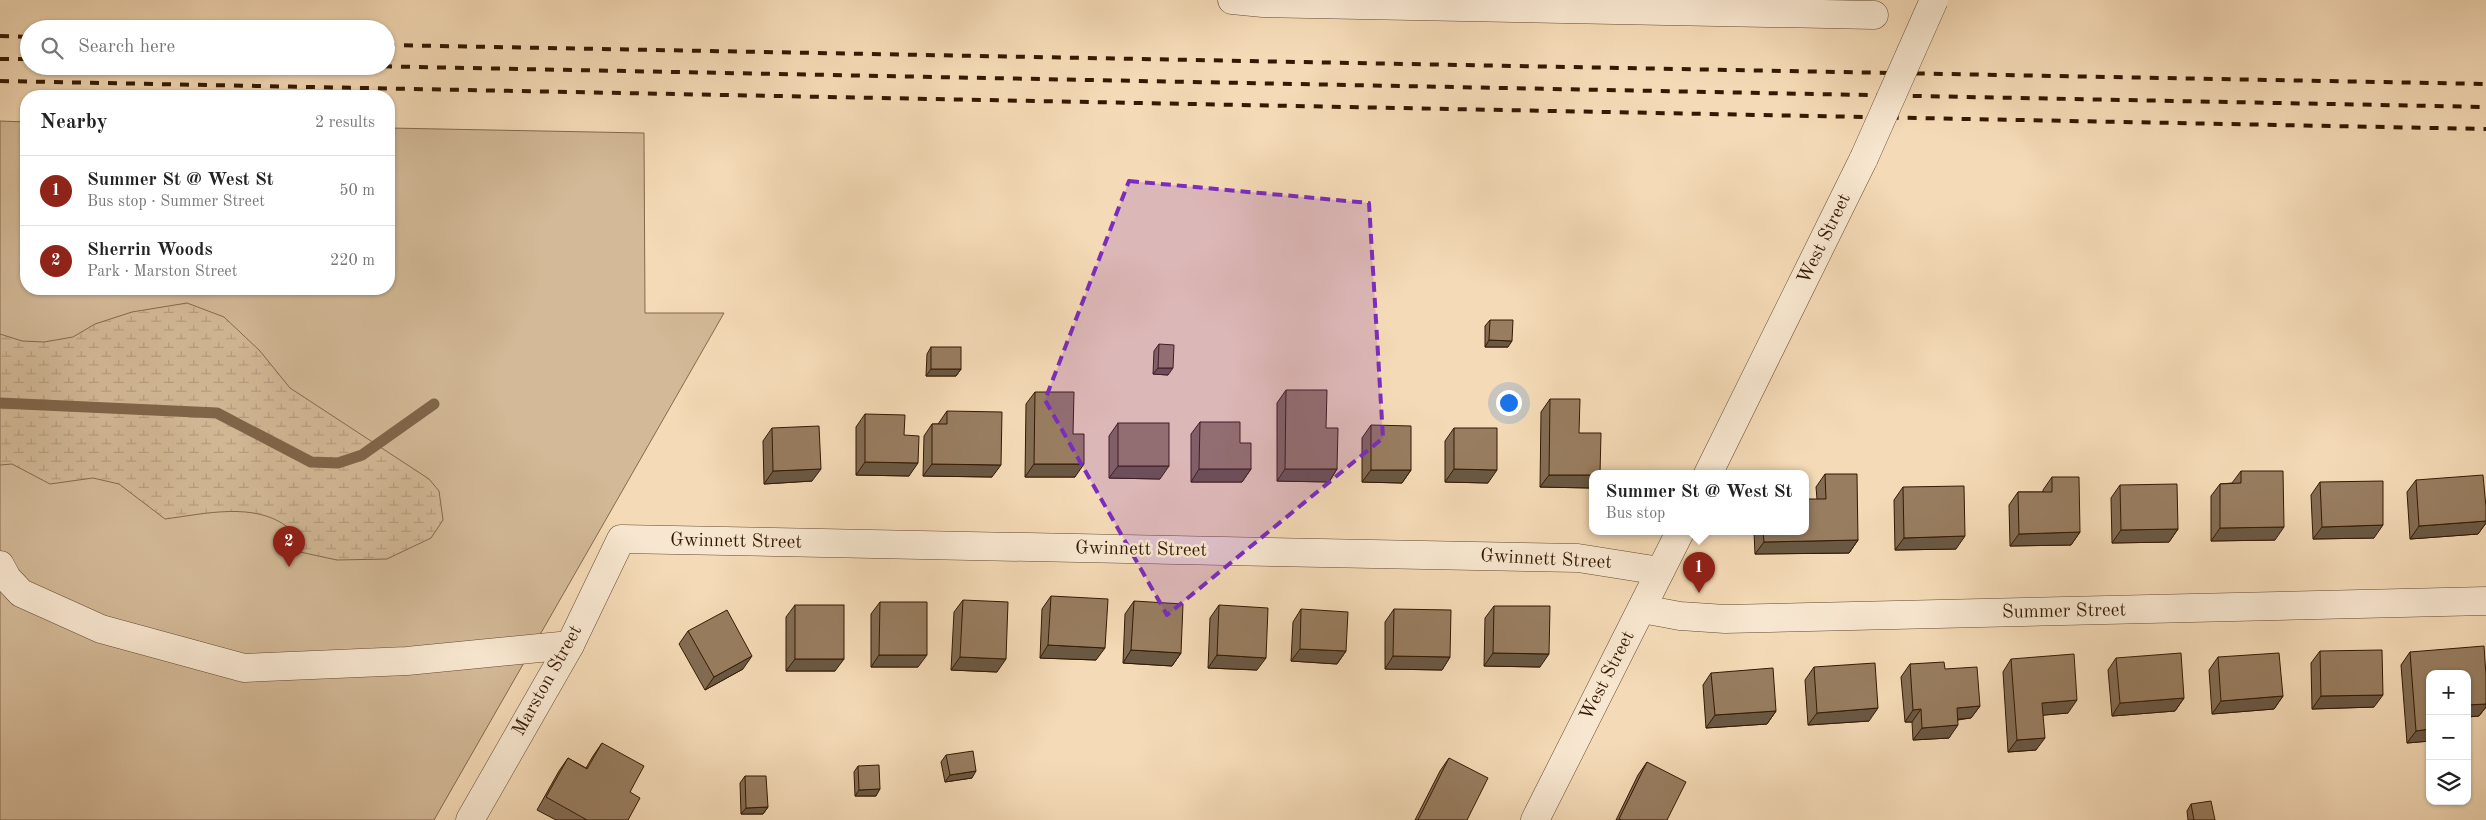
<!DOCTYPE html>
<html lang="en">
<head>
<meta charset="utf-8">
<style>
	:root { --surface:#fff; --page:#f6f6f6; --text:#222; --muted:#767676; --line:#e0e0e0; --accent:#8f2418 }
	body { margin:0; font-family:"Old Standard TT",serif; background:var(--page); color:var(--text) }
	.controls { position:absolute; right:15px; bottom:15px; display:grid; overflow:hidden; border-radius:10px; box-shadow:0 1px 4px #0004 }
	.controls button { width:45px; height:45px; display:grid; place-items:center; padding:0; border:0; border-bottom:1px solid var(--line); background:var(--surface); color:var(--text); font:25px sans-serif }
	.you { position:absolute; left:1508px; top:402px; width:18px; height:18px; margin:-12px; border:4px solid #fff; border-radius:50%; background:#1a73e8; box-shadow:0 0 0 8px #1a73e833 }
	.badge { display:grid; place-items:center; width:32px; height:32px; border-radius:50%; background:var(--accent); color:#fff; font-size:16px; font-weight:700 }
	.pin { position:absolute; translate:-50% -41px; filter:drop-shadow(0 1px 2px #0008) }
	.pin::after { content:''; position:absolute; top:26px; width:18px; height:15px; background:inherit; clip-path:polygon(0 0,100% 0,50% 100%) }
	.popup { position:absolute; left:1589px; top:470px; width:220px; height:65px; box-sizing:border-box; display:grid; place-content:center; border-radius:10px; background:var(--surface); filter:drop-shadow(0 1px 4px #0005); font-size:16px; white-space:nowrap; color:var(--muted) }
	.popup b { font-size:19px; color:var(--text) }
	.popup::after { content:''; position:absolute; left:50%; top:100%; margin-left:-10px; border:10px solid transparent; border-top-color:var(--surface) }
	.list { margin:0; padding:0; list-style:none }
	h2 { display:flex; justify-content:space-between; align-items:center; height:65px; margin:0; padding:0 20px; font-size:21px }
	h2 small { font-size:16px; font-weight:400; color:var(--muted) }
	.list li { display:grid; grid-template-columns:32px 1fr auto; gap:15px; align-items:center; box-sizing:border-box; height:70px; padding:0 20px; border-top:1px solid var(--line) }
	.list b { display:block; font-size:19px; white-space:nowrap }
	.list p { margin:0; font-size:16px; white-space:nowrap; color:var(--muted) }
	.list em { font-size:16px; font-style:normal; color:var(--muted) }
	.icon { flex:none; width:28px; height:28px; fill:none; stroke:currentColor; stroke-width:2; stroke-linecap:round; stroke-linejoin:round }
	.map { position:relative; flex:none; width:2486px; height:820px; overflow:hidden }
	.search { position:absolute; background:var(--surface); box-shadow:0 1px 4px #0004; left:20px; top:20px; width:375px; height:55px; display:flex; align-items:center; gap:12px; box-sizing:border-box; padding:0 18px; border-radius:28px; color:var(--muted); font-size:19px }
	.panel { position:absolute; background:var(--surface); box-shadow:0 1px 4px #0004; left:20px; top:90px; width:375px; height:205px; border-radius:20px }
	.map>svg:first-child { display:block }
</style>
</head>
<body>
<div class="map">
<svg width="2486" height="820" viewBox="0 0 2486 820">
	<defs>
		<pattern id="wetland-marsh" width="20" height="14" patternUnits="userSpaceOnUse" patternTransform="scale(1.25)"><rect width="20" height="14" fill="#d3b997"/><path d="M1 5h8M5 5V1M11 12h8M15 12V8" fill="none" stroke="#b69e80"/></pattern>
	</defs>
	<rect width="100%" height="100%" fill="#f4dab6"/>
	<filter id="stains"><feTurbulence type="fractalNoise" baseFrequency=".004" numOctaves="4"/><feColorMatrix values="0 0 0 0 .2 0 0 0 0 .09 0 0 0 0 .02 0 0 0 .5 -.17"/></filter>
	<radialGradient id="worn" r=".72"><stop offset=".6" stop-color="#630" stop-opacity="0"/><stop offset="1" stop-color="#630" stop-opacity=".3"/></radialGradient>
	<polygon fill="#d3b997" stroke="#84694c" points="0,121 26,122 26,289 389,289 389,128 644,133 645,313 724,313 434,820 0,820"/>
	<path fill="url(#wetland-marsh)" stroke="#84694c" d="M 187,303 L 224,317 L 260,351 L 290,388 L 429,479 L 439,491 L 443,520 L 431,538 L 387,559 L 337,560 L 300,552 C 297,546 295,533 289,528 C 255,501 204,514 165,519 L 119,484 L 93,478 L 50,484 L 12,464 L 0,465 L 0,334 L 22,341 L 44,342 L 73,337 L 95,324 L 132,312 Z"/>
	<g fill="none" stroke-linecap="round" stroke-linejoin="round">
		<polyline stroke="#806549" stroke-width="11" points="0,403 217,413 311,462 338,463 362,455 434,404"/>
		<defs>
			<g id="minor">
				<polyline points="1232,0 1263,3 1874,15"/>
				<polyline points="1708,474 1864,158"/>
				<polyline points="0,565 7,578 21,593 101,629 244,668 407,661 570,645"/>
				<polyline points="1642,609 1680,616 1725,619 2486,601"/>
				<polyline points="470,820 570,645 621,539 1578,558 1660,571"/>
				<polyline points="1535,820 1680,532"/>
			</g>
		</defs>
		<use href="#minor" stroke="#64492f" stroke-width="29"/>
		<use href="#minor" stroke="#f8e7d0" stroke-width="28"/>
		<g stroke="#341902" stroke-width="4" stroke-dasharray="9 9" stroke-linecap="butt">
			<polyline points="0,36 29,37"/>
			<polyline points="386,45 2486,84"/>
			<polyline points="0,59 29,59"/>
			<polyline points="365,66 2486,107"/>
			<polyline points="0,81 2486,129"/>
		</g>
		<defs>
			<polyline id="minor-bridge" points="1864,158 1934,0"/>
		</defs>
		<use href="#minor-bridge" stroke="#64492f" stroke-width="29" stroke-linecap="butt"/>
		<use href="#minor-bridge" stroke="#f8e7d0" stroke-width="28"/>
	</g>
	<g fill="#836c53" stroke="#341902">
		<polygon points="1490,320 1508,347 1485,347 1485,326"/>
		<polygon points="1159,344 1168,375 1153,374 1154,351"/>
		<polygon points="931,347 961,369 956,376 926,376 927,354"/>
		<polygon points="1286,390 1326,428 1337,469 1329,482 1277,481 1277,403"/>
		<polygon points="1035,392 1073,434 1075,477 1025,477 1026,404"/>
		<polygon points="1550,399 1579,433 1593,474 1593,486 1591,488 1540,487 1541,412"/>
		<polygon points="947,411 992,477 923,476 924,436 932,424 938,424"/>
		<polygon points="865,414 904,435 909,476 856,475 856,427"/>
		<polygon points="1200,422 1240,443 1251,469 1242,482 1191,482 1191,434"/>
		<polygon points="1118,423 1160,479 1109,478 1109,436"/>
		<polygon points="1371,425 1411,470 1402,483 1362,482 1362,438"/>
		<polygon points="772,428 812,481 764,484 763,441"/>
		<polygon points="1454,428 1488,483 1445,482 1445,441"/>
		<polygon points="2241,471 2275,540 2211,541 2211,496 2220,484 2232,483"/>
		<polygon points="1825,474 1858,540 1849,553 1755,554 1754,532 1805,532 1817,499 1816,487"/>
		<polygon points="2052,477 2080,532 2071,545 2010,546 2009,505 2018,492 2043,492 2043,490"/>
		<polygon points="2416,480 2486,507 2486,523 2478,534 2410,539 2407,492"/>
		<polygon points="2320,482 2374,538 2313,539 2311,495"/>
		<polygon points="2120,485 2178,529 2169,542 2112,543 2111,498"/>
		<polygon points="1903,487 1956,549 1895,550 1894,500"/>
		<polygon points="1051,596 1096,660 1040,658 1042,609"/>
		<polygon points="963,600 997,672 951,670 954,612"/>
		<polygon points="1134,601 1181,653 1172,666 1123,663 1125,614"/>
		<polygon points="880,602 918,667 871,667 871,614"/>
		<polygon points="795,605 835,671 786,671 786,617"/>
		<polygon points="1219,605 1257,670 1208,668 1210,618"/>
		<polygon points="1494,606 1540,667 1484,666 1485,618"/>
		<polygon points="1301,609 1346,651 1337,664 1291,661 1293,622"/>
		<polygon points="1394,609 1450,657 1442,670 1385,669 1385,622"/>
		<polygon points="688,631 743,669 705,690 679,644"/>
		<polygon points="2320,651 2374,707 2312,709 2311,663"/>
		<polygon points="2410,652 2486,676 2486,707 2479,716 2467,717 2467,674 2430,741 2407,743 2401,665"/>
		<polygon points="2218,657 2283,696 2274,709 2212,714 2209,670"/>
		<polygon points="2116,658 2184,698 2175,711 2112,716 2108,670"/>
		<polygon points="2011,659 2068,713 2043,715 2036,750 2008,752 2003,672"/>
		<polygon points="1910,664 1945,669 1980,706 1971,718 1958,720 1949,738 1913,740 1912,722 1905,722 1901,677"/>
		<polygon points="1814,667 1869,721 1808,725 1805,680"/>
		<polygon points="1711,673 1776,711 1767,724 1706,728 1703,685"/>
		<polygon points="602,743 630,792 628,820 556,820 537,810 559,771 568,758 586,768 593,756"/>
		<polygon points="946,755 972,778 945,782 941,762"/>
		<polygon points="1449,758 1467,820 1415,820 1440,771"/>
		<polygon points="1647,762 1667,820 1616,820 1638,775"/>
		<polygon points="858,766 876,796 855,796 854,772"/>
		<polygon points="745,776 768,807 763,814 741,814 740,783"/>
		<polygon points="2191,804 2215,820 2188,820 2187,811"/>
	</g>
	<g fill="#6a5843" stroke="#341902">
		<polygon points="1489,340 1512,341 1508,347 1485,347"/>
		<polygon points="1158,368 1173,368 1168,375 1153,374"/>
		<polygon points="931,369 961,369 956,376 926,376"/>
		<polygon points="865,462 918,463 909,476 856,475"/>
		<polygon points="932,464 1001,465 992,477 923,476"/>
		<polygon points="1034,464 1084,464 1075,477 1025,477"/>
		<polygon points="1118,466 1169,466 1160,479 1109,478"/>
		<polygon points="821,469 812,481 764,484 773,471"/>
		<polygon points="1199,469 1251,469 1242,482 1191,482"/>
		<polygon points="1285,469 1337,469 1329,482 1277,481"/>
		<polygon points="1454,469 1497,470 1488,483 1445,482"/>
		<polygon points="1371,470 1411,470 1402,483 1362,482"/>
		<polygon points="1549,475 1593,475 1593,486 1591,488 1540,487"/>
		<polygon points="2486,521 2486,523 2478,534 2410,539 2419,526"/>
		<polygon points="2383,525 2374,538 2313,539 2322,527"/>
		<polygon points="2284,527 2275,540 2211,541 2220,528"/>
		<polygon points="2178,529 2169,542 2112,543 2121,530"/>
		<polygon points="2080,532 2071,545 2010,546 2019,534"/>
		<polygon points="1965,536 1956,549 1895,550 1904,538"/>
		<polygon points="1858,540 1849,553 1755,554 1764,542"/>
		<polygon points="1048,645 1105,648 1096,660 1040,658"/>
		<polygon points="1300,649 1346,651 1337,664 1291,661"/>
		<polygon points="1131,650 1181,653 1172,666 1123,663"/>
		<polygon points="1493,653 1549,654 1540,667 1484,666"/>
		<polygon points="879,655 927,655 918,667 871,667"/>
		<polygon points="1217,655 1266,658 1257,670 1208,668"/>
		<polygon points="752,656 743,669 705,690 714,677"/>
		<polygon points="1393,656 1450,657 1442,670 1385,669"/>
		<polygon points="960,657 1006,659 997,672 951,670"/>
		<polygon points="795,659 844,659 835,671 786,671"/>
		<polygon points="2383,695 2374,707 2312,709 2321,696"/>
		<polygon points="2283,696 2274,709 2212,714 2221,701"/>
		<polygon points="2184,698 2175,711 2112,716 2120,703"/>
		<polygon points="2077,700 2068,713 2034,716 2042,703"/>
		<polygon points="2486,704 2486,707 2479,716 2467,717 2467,705"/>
		<polygon points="1980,706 1971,718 1948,720 1957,708"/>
		<polygon points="1878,708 1869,721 1808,725 1817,713"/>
		<polygon points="1921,709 1912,722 1905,722 1913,710"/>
		<polygon points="1776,711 1767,724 1706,728 1715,715"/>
		<polygon points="1958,725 1949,738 1913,740 1922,728"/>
		<polygon points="2430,729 2430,741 2407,743 2416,731"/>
		<polygon points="2045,738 2036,750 2008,752 2017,740"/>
		<polygon points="976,771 972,778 945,782 950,775"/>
		<polygon points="880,789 876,796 855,796 859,790"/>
		<polygon points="768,807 763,814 741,814 746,808"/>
	</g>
	<g fill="#987d60" stroke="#341902">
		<polygon points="1490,320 1513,320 1512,341 1489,340"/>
		<polygon points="1159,344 1174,345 1173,368 1158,368"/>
		<rect x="931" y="347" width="30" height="22"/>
		<polygon points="1286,390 1327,390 1326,428 1338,428 1337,469 1285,469"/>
		<polygon points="1035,392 1074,392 1073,434 1084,434 1084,464 1034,464"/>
		<polygon points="1550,399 1580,399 1579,433 1601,433 1600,474 1593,474 1593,475 1549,475"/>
		<polygon points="947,411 1002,412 1001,465 932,464 932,424 947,424"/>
		<polygon points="865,414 905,415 904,435 919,436 918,463 865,462"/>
		<polygon points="1200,422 1240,422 1240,443 1251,443 1251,469 1199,469"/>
		<rect x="1118" y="423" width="51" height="43"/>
		<polygon points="1371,425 1411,426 1411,470 1371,470"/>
		<polygon points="819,426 821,469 773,471 772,428"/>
		<polygon points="1454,428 1497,428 1497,470 1454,469"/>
		<polygon points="2241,471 2283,471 2284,527 2220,528 2220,484 2241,483"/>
		<polygon points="1825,474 1857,474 1858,540 1764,542 1763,532 1805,532 1805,499 1826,499"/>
		<polygon points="2483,475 2486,507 2486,521 2419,526 2416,480"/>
		<polygon points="2052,477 2079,477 2080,532 2019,534 2018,492 2052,492"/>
		<polygon points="2383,481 2383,525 2322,527 2320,482"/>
		<polygon points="2177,484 2178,529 2121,530 2120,485"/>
		<polygon points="1964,486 1965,536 1904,538 1903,487"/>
		<polygon points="1051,596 1108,599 1105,648 1048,645"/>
		<polygon points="963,600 1008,602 1006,659 960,657"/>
		<polygon points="1134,601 1183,604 1181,653 1131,650"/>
		<polygon points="880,602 927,602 927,655 879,655"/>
		<rect x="795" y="605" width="49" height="54"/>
		<polygon points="1219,605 1268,608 1266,658 1217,655"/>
		<polygon points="1494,606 1550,606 1549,654 1493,653"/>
		<polygon points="1301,609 1348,612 1346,651 1300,649"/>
		<polygon points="1394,609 1451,610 1450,657 1393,656"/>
		<polygon points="727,610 752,656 714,677 688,631"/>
		<polygon points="2484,646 2486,676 2486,704 2467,705 2467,674 2430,674 2430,729 2416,731 2410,652"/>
		<polygon points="2382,650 2383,695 2321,696 2320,651"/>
		<polygon points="2181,653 2184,698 2120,703 2116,658"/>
		<polygon points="2279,653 2283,696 2221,701 2218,657"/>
		<polygon points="2074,654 2077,700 2042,703 2045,738 2017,740 2011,659"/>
		<polygon points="1944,662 1945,669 1977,667 1980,706 1957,708 1958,725 1922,728 1921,709 1913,710 1910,664"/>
		<polygon points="1875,663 1878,708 1817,713 1814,667"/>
		<polygon points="1773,668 1776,711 1715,715 1711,673"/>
		<polygon points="602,743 644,766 630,792 640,798 628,820 587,820 546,797 568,758 587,769"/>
		<polygon points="973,751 976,771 950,775 946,755"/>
		<polygon points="1449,758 1488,778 1467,820 1418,820"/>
		<polygon points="1647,762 1686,782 1667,820 1622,820 1619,819"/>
		<polygon points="879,765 880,789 859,790 858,766"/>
		<polygon points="745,776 766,776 768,807 746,808"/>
		<polygon points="2211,801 2215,820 2194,820 2191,804"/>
	</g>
	<path fill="#7b2cbf" fill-opacity="0.2" stroke="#7b2cbf" stroke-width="4" stroke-dasharray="10 6" stroke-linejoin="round" d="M 1129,181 L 1369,203 L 1383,438 L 1167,615 L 1045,400 Z"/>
	<g text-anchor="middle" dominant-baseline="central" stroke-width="5" stroke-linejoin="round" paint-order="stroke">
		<g font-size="19" fill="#341902" stroke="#f8e7d0">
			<text transform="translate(1825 239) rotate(-64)">West Street</text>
			<text transform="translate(736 542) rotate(1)">Gwinnett Street</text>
			<text transform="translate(1141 550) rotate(1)">Gwinnett Street</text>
			<text transform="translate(1546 560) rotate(3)">Gwinnett Street</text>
			<text transform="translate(2064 612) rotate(-1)">Summer Street</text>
			<text transform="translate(1608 676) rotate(-63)">West Street</text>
			<text transform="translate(548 681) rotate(-61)">Marston Street</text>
		</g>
	</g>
	<rect width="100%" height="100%" filter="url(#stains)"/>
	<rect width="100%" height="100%" fill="url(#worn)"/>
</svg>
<div class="controls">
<button>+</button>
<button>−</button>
<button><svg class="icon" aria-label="layers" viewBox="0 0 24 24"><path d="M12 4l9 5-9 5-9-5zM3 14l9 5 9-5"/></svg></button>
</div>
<div class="you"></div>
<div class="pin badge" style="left:1699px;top:593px">1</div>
<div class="popup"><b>Summer St @ West St</b>Bus stop</div>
<div class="pin badge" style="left:289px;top:567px">2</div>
<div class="search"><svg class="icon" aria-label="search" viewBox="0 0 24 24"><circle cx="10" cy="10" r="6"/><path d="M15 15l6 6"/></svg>Search here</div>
<section class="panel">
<h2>Nearby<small>2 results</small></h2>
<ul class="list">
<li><span class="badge">1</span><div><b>Summer St @ West St</b><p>Bus stop · Summer Street</p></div><em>50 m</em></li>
<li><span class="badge">2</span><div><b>Sherrin Woods</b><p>Park · Marston Street</p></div><em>220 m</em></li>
</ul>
</section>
</div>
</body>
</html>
